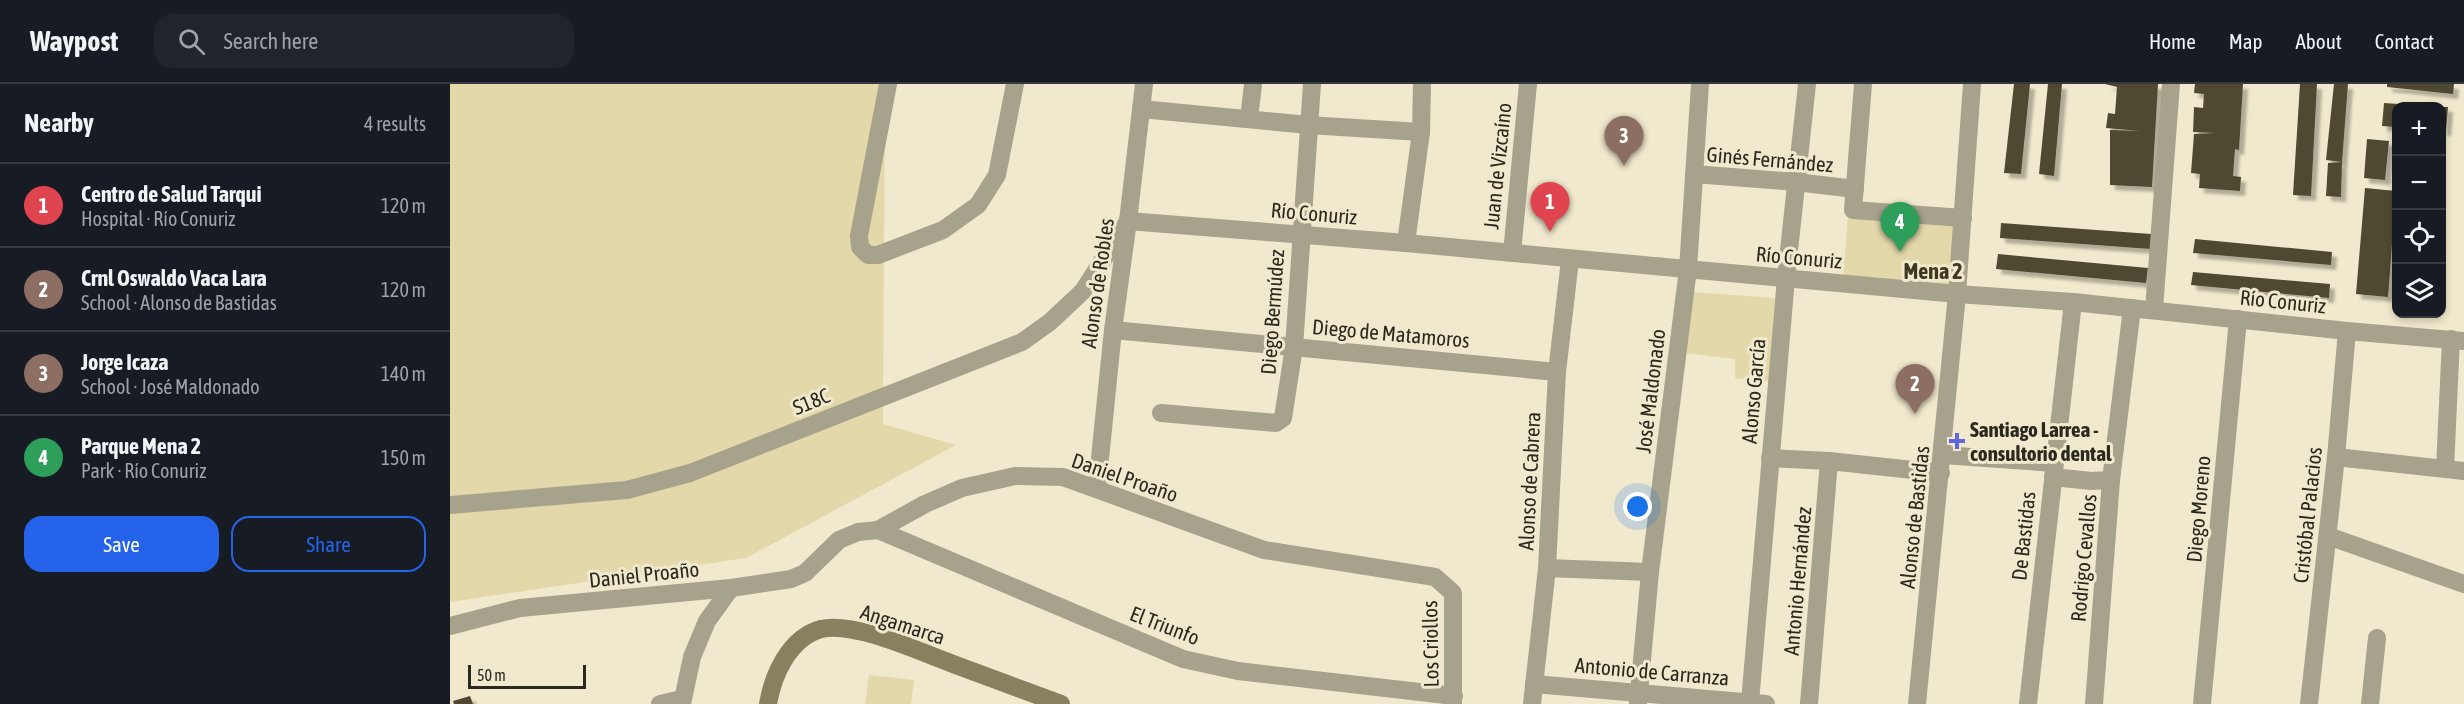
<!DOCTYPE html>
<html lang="en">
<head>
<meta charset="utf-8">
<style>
	:root { --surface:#171b24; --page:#20242c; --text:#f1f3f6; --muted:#9ea1a6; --line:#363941; --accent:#2563eb }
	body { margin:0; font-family:"Asap Condensed",sans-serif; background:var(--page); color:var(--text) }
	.controls { position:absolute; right:18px; top:18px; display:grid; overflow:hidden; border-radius:12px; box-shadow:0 3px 9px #0003 }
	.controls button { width:54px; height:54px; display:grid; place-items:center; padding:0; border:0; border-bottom:2px solid var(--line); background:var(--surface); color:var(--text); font:30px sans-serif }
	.scale { position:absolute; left:18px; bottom:15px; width:118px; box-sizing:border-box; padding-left:6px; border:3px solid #2b291e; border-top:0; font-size:16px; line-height:21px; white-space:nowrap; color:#2b291e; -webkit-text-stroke:4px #f0e9cd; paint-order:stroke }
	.you { position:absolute; left:1188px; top:423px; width:21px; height:21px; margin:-15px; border:4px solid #fff; border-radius:50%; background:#1a73e8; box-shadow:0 0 0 9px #1a73e833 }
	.badge { display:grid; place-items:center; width:39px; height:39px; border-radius:50%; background:var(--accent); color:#fff; font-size:20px; font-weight:700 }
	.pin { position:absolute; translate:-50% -50px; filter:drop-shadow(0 2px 3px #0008) }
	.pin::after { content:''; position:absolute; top:32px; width:21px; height:18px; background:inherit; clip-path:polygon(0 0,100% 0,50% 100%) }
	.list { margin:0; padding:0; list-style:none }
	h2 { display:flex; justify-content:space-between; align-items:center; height:78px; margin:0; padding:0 24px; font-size:26px }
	h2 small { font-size:20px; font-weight:400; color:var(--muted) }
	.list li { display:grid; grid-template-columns:39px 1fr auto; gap:18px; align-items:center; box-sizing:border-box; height:84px; padding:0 24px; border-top:2px solid var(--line) }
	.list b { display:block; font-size:22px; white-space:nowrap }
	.list p { margin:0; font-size:20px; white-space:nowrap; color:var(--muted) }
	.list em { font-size:20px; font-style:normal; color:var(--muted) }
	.actions { display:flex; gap:12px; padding:18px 24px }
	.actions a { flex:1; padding:14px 0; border:2px solid var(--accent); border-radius:18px; text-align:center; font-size:21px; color:var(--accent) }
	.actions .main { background:var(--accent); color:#fff }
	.icon { flex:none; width:33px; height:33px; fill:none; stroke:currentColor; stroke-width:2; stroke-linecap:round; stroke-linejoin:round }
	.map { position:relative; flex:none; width:2014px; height:620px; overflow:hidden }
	header { display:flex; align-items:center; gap:36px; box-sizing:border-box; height:84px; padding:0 30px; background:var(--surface); border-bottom:2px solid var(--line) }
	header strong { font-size:28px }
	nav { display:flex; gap:33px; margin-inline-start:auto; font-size:21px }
	.search { width:420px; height:54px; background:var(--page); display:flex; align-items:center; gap:15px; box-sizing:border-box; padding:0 21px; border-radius:18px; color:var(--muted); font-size:22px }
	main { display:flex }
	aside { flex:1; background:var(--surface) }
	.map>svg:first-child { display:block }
</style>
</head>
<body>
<header>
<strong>Waypost</strong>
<div class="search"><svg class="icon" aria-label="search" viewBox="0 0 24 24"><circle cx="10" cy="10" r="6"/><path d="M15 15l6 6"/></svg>Search here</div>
<nav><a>Home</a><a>Map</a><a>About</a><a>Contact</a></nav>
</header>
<main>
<aside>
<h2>Nearby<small>4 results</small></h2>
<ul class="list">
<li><span class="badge" style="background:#e0444e">1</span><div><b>Centro de Salud Tarqui</b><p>Hospital · Río Conuriz</p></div><em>120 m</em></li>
<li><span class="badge" style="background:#8d6e63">2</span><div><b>Crnl Oswaldo Vaca Lara</b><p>School · Alonso de Bastidas</p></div><em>120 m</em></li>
<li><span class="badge" style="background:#8d6e63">3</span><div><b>Jorge Icaza</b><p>School · José Maldonado</p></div><em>140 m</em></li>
<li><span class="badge" style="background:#2e9e5b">4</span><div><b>Parque Mena 2</b><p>Park · Río Conuriz</p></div><em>150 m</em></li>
</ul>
<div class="actions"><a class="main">Save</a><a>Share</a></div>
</aside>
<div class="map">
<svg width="2014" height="620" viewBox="0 0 2014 620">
	<defs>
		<filter id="shadow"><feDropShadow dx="5" dy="5" stdDeviation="1.5" flood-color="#0004"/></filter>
	</defs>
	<rect width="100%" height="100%" fill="#f0e9cd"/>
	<g fill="#e3d8a9">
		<polygon points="0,0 435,0 433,340 506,361 296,474 0,518"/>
		<polygon points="1398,132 1507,140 1501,204 1393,196"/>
		<polygon points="1242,208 1325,214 1319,297 1285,294 1285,275 1234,269"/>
		<polygon points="419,591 464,596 461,620 415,620"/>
	</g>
	<g fill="#4f4931" filter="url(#shadow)">
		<polygon points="1564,0 1580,0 1571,90 1554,89"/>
		<polygon points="1598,0 1612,0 1604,92 1589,90"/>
		<polygon points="1655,0 1708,0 1702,103 1660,101 1660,46 1690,47 1656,44 1658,29 1665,30 1667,3"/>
		<polygon points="1745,0 1793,0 1789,66 1785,65 1783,92 1791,93 1790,107 1749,104 1750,90 1741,89 1744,50 1765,49 1743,48 1744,23 1753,24 1754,10 1744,9"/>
		<polygon points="1850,0 1867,0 1861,112 1843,111"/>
		<polygon points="1884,0 1898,0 1892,78 1876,76"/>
		<polygon points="1937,0 2004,0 2003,10 1937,3"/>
		<polygon points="1934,19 1964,21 1964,22 1946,22 1946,43 1932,42"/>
		<polygon points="1992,23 1998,23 1996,47 1992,47"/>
		<polygon points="1917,55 1939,57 1935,96 1914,94"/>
		<polygon points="1892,78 1891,113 1876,112 1878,79"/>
		<polygon points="1915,104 1946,107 1938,213 1906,210"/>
		<polygon points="1551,139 1701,150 1701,165 1550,154"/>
		<polygon points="1745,155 1882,168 1881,181 1743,169"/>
		<polygon points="1548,170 1698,184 1696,199 1546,185"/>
		<polygon points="1743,188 1880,200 1879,214 1741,201"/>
		<polygon points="20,612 23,620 4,620 3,617"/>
	</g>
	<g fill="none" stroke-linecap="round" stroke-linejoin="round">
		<g stroke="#a7a28c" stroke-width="18">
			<polyline points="438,0 409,152 410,163 418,171 428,171 493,146 528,121 547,91 565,0"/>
			<polyline points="1413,0 1403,126 1513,134"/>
			<polyline points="691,25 858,41 971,48"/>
			<polyline points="799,35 803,0"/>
			<polyline points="1244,90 1346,98 1405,105"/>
			<polyline points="678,137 956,159 1507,210 1623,218 1897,247 2014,257"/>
			<polyline points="956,159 971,48 972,0"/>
			<polyline points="1062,169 1078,0"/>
			<polyline points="1704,225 1721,0"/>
			<polyline points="663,246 1107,288"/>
			<polyline points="711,329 826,339 833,334 844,263 862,0"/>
			<polyline points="1493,371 1604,379"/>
			<polyline points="1886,373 2014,387"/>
			<polyline points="1320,374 1379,377 1491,389"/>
			<polyline points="1995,384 2001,255"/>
			<polyline points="1603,393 1641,397 1661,396"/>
			<polyline points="647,404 663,246 678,137 694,0"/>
			<polyline points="0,421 177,406 240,389 572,258 600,238 633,207 678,137"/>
			<polyline points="428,446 733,575 788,587 1004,612"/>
			<polyline points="1878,452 2014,500"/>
			<polyline points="1097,484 1200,488"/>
			<polyline points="0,542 70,524 281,504 341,495 355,489 389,456 408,448 428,446 475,420 512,404 565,392 613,393 814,466 985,493 1003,509 1003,620"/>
			<polyline points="1084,600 1316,620"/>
			<polyline points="1300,618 1336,194 1357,0"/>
			<polyline points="210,620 232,615"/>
			<polyline points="232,620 242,573 257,537 281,504"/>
			<polyline points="1082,620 1097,484 1107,288 1120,176"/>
			<polyline points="1188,620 1200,488 1238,185 1250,0"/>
			<polyline points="1359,620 1379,377"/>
			<polyline points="1467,620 1507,210 1522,0"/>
			<polyline points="1578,620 1623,218"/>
			<polyline points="1644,620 1661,396 1682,224"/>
			<polyline points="1752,620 1788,235"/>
			<polyline points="1859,620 1886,373 1897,247"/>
			<polyline points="1920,620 1927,554"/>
		</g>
		<path stroke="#88805f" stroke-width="18" d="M 318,620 C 323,591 339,554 371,545 C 404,537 470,568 503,580 C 539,593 575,607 611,620"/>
	</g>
	<path fill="#6168e0" stroke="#f0e9cd" stroke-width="2" d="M1504 348h6v6h6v6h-6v6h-6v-6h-6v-6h6z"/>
	<g text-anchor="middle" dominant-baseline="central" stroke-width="6" stroke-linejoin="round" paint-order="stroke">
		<g font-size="21" fill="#2b291e" stroke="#f0e9cd">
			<text transform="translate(1320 75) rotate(5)">Ginés Fernández</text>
			<text transform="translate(1047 82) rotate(-84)">Juan de Vizcaíno</text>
			<text transform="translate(864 129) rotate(5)">Río Conuriz</text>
			<text transform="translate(1349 173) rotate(5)">Río Conuriz</text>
			<text transform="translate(647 199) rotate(-82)">Alonso de Robles</text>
			<text transform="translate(1833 217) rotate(6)">Río Conuriz</text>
			<text transform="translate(822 228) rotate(-86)">Diego Bermúdez</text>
			<text transform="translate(941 249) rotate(5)">Diego de Matamoros</text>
			<text transform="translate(1200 307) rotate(-83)">José Maldonado</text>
			<text transform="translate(1303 307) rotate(-85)">Alonso García</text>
			<text transform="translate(361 317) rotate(-22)">S18C</text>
			<text transform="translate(675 393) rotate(19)">Daniel Proaño</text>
			<text transform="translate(1079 397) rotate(-87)">Alonso de Cabrera</text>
			<text transform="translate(1748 425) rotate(-85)">Diego Moreno</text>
			<text transform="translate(1857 431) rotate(-84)">Cristóbal Palacios</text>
			<text transform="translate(1464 433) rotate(-84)">Alonso de Bastidas</text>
			<text transform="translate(1573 452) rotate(-84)">De Bastidas</text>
			<text transform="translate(1633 474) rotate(-85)">Rodrigo Cevallos</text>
			<text transform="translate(194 490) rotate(-6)">Daniel Proaño</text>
			<text transform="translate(1347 497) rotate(-85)">Antonio Hernández</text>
			<text transform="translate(453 540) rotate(18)">Angamarca</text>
			<text transform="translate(715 541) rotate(21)">El Triunfo</text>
			<text transform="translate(980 560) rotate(-91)">Los Criollos</text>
			<text transform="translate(1202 587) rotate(5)">Antonio de Carranza</text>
		</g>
		<g font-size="21" font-weight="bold" fill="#2b291e" stroke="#f0e9cd" text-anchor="start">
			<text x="1520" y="345">Santiago Larrea -<tspan x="1520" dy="24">consultorio dental</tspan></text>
		</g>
		<g font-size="22" font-weight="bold" fill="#3e3821" stroke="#f0e9cd">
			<text x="1483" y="187">Mena 2</text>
		</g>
	</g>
</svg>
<div class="controls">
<button>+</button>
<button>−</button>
<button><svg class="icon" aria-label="locate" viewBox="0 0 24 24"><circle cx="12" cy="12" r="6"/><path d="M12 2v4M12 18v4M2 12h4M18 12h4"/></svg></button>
<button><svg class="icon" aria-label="layers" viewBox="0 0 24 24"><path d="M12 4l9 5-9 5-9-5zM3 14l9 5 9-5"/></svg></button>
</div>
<div class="scale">50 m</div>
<div class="you"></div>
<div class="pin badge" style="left:1100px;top:148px;background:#e0444e">1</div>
<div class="pin badge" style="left:1465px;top:330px;background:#8d6e63">2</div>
<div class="pin badge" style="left:1174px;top:82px;background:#8d6e63">3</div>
<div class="pin badge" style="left:1450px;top:168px;background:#2e9e5b">4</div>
</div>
</main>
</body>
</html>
